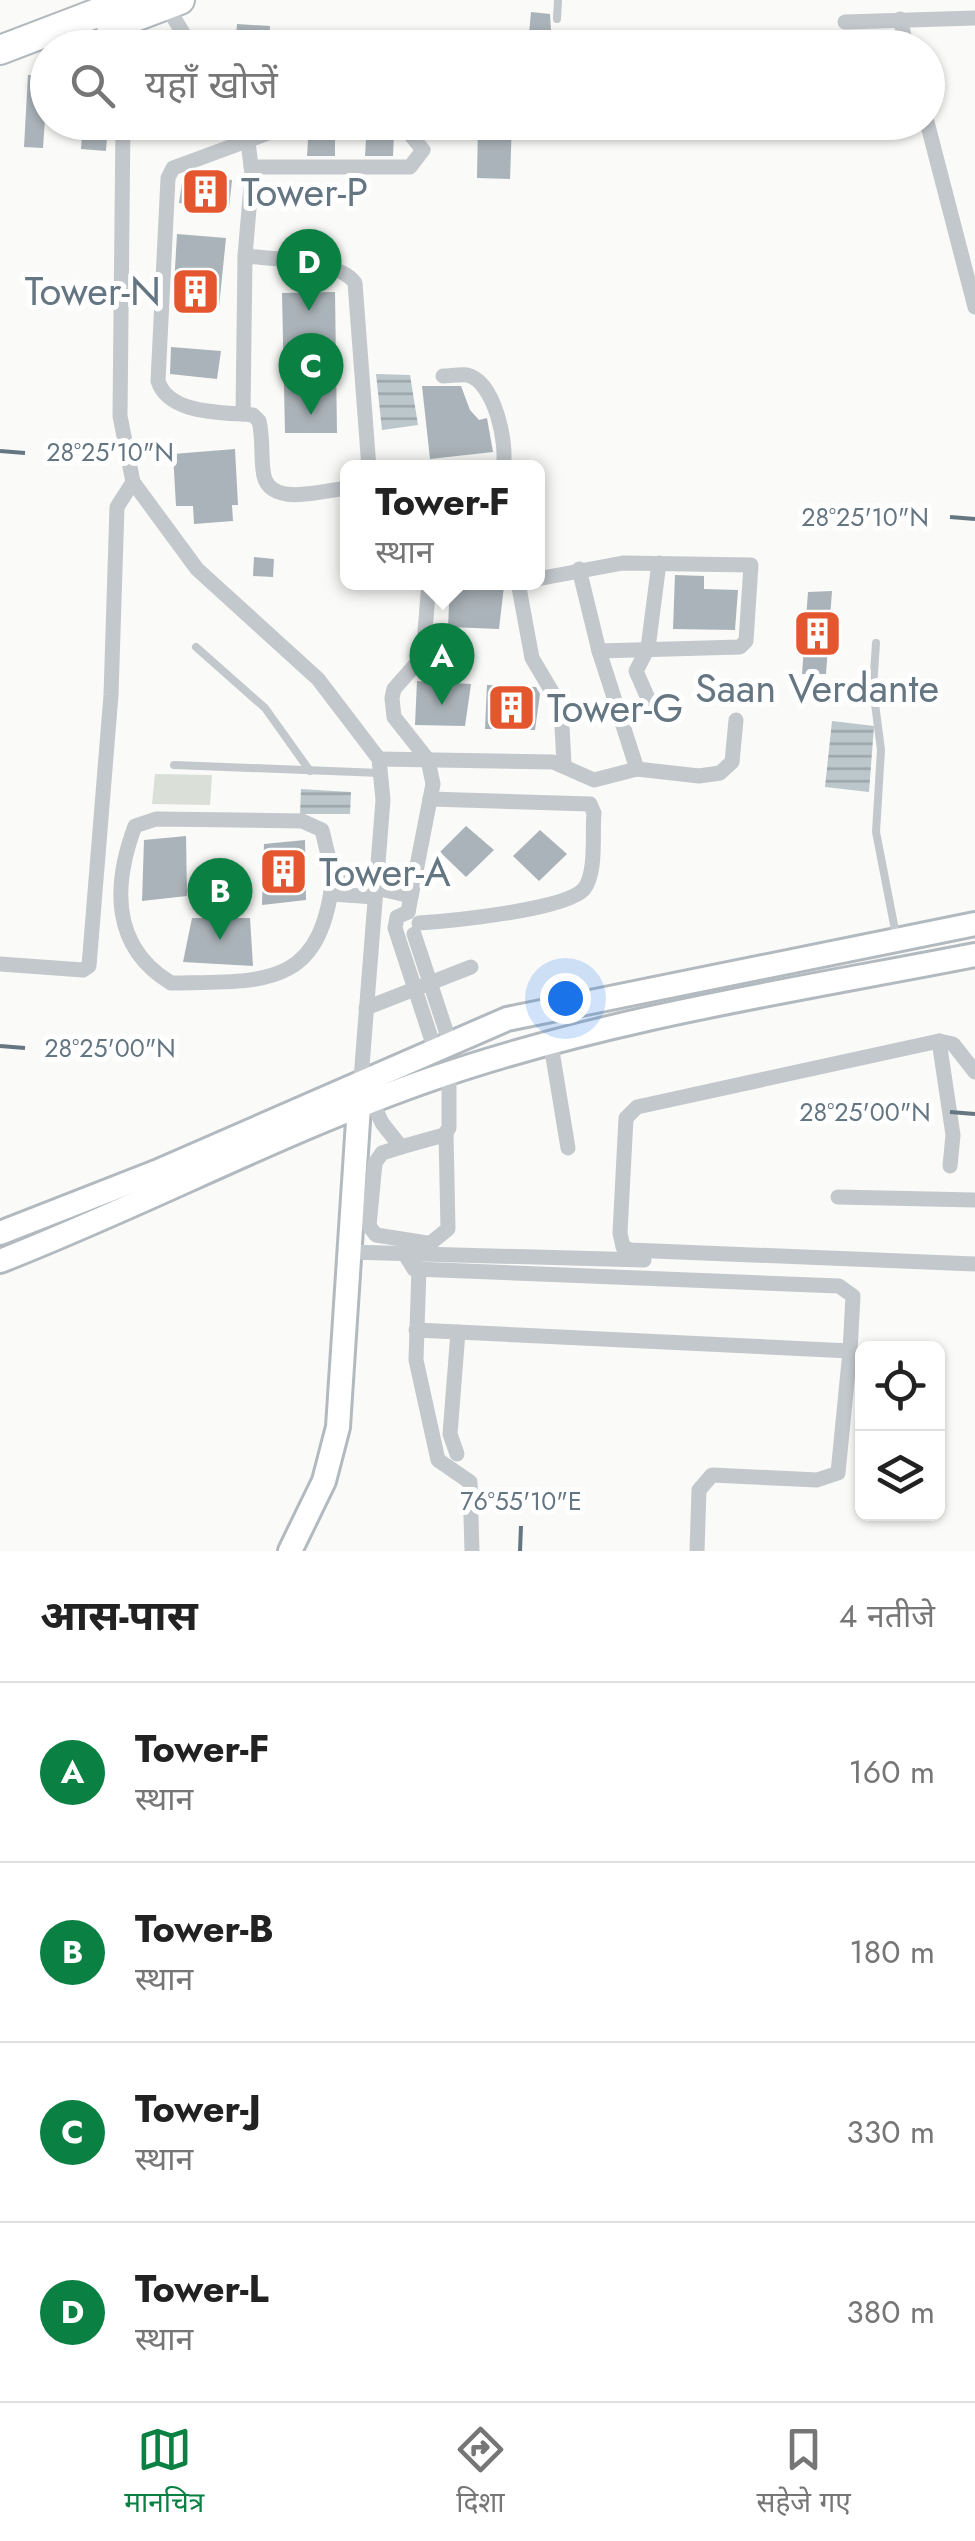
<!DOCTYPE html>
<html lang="hi">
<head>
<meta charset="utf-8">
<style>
	:root { --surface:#fff; --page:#f6f6f6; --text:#222; --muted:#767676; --line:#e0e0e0; --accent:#0b8043 }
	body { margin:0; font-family:Jost,"Noto Sans Devanagari",sans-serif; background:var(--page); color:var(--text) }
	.controls { position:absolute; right:30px; bottom:30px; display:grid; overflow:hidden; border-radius:15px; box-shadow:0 2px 8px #0004 }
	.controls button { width:90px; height:90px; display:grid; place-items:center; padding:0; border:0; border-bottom:2px solid var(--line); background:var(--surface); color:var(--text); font:50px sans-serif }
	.you { position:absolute; left:565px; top:998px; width:35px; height:35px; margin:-25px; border:8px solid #fff; border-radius:50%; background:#1a73e8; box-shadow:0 0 0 15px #1a73e833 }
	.badge { display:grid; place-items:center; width:65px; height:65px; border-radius:50%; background:var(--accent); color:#fff; font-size:32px; font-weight:700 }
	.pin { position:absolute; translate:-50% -82px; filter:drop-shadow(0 2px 5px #0008) }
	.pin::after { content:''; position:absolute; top:52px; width:35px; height:30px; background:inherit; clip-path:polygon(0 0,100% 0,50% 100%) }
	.popup { position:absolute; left:340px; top:460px; width:205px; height:130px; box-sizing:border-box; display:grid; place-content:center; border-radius:15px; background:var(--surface); filter:drop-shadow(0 2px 8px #0005); font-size:32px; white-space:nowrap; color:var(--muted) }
	.popup b { font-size:38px; color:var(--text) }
	.popup::after { content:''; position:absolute; left:50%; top:100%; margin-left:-20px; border:20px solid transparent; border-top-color:var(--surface) }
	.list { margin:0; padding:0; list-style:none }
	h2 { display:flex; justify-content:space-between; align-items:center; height:130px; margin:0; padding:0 40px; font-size:42px }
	h2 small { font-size:32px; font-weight:400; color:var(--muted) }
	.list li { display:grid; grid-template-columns:65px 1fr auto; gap:30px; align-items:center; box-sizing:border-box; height:180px; padding:0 40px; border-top:2px solid var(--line) }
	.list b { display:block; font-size:38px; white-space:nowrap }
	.list p { margin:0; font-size:32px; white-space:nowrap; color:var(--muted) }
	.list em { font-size:32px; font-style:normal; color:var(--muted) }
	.icon { flex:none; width:55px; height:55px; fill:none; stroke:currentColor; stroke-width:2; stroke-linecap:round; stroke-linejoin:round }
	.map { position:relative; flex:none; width:975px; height:1551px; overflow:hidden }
	.search { position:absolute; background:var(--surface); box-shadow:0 2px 8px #0004; left:30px; right:30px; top:30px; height:110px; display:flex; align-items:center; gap:25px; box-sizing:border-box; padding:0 35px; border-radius:55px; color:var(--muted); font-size:38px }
	.sheet { height:850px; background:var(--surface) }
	nav { display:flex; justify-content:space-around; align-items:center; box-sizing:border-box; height:140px; border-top:2px solid var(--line); background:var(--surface); font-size:28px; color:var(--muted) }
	nav a { display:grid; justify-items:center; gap:5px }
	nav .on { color:var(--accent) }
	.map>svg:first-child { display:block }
</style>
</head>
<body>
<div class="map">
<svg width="975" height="1551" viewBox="0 0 975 1551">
	<defs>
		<pattern id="water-rules" width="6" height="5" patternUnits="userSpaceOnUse" patternTransform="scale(2.5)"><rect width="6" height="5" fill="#bbc7cb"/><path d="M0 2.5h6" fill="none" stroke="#9ca6aa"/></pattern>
	</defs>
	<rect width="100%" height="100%" fill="#fafaf8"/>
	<polygon fill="#dadfd7" points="155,774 212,775 210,805 152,804"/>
	<g fill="url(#water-rules)">
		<polygon points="376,374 410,375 418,425 382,430"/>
		<polygon points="832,721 874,726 869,792 825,787"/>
		<polygon points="301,789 351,792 350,814 300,814"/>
	</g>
	<g fill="#aab3b9">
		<polygon points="531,12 550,14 552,46 528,45"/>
		<polygon points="237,24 270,26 269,48 235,48"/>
		<polygon points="28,75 48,76 43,148 24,147"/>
		<polygon points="83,122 108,122 106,151 81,149"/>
		<polygon points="367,122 389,122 394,133 393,156 365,156"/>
		<polygon points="478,122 512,122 510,179 477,178"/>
		<polygon points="309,124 335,124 335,156 307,156"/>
		<polygon points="183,176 232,180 229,208 179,203"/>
		<polygon points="177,234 226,238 219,307 173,303"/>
		<polygon points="335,292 337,433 285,433 282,293"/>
		<polygon points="171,347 221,351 217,379 170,374"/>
		<polygon points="422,386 461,386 470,410 479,420 487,418 493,452 430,459"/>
		<polygon points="235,449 238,505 232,505 233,521 194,524 193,506 176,506 173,454"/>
		<polygon points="254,557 274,559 273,577 253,576"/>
		<polygon points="675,575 704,576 704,589 738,590 735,630 673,629"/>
		<polygon points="450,583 504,586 499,629 448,627"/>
		<polygon points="832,591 826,674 802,674 808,592"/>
		<polygon points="417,681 471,684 465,726 415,725"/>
		<polygon points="487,685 536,687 540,694 535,730 485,729"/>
		<polygon points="466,826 494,850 466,877 440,852"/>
		<polygon points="540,830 567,854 539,881 513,856"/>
		<polygon points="186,836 187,896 142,901 144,840"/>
		<polygon points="305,840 306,900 262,905 264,844"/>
		<polygon points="192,918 250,918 253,966 183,962"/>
	</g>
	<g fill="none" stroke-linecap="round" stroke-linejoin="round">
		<defs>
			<g id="secondary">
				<polyline points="0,1233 156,1172 507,1019 975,924"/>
				<path d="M 0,1261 C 146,1204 286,1129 434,1078 C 608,1018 795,990 975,955"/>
				<polyline points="290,1551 324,1481 338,1427 359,1106"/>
			</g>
			<g id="highway">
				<polyline points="111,26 180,0"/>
				<polyline points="0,50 131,0"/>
			</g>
		</defs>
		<use href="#secondary" stroke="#b3babf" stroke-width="28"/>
		<use href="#highway" stroke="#b4b9bd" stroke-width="32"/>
		<g stroke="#c3c8cc" stroke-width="8">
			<polyline points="557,19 558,0"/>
			<polyline points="876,643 873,688 881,750 876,832 896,935"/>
			<polyline points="196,647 265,708 310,771"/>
			<polyline points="174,765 380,773"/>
		</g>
		<g stroke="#c3c8cc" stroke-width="15">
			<polyline points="166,5 192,48"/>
			<polyline points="900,19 907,48"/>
			<polyline points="845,22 975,18"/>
			<polyline points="124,48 125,17"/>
			<polyline points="123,122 120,416 133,482 197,569 318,679 379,759 383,800 360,1091"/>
			<polyline points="236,122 248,142 252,174 245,256 243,414"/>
			<path d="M 298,122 L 173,168 L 168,178 L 158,381 C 169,415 223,412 253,415 L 259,421 C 263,437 261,454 263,470 C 266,509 321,491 347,488"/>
			<polyline points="927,122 975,307"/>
			<polyline points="251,167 410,167 423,150 400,122"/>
			<path d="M 245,256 C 272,259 340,260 355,283 L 369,468"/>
			<path d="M 443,376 C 450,376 460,374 467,375 C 495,381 508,445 503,468"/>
			<polyline points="537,579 623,563 751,565 746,641 740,647 599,651 579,569"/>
			<polyline points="518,582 532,658 561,707 564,764"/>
			<polyline points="599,651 637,769"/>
			<polyline points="654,712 636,671 648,648 659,563"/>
			<polyline points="379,759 553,762 594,780 637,769 699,776 720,773 732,762 736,720"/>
			<path d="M 333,876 C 321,990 264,981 171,983 C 111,947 113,885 135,826 L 156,819 L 302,821 L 322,830 L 333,876 L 377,875"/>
			<polyline points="376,888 411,896"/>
			<polyline points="331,894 375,897"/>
			<polyline points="408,912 433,784 428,760 394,717 392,698 394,689 423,656 429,582"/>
			<polyline points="408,912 397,917 395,928 435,1050"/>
			<path d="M 419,923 C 449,921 566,910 584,889 C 597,873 592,832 594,813 L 590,804 L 430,799"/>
			<polyline points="414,934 450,1043"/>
			<polyline points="0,964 83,970 89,966 111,695 117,507 133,482"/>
			<polyline points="366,1008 471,967"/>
			<polyline points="939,1041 953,1135 950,1166"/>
			<polyline points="551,1045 568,1148"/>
			<polyline points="975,1072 953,1044 939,1041 637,1107 626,1118 620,1233 623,1247 630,1250 975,1264"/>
			<polyline points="372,1101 382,1123 401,1147 444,1135 449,1128 449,1073"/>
			<polyline points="401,1147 382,1153 375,1163 369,1226 376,1235 427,1243"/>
			<polyline points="838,1197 975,1200"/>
			<polyline points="422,1250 448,1229 446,1133"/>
			<polyline points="403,1251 414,1269 839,1286 853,1296 850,1351"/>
			<polyline points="348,1252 644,1260"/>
			<polyline points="419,1268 416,1360 438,1460 470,1482 472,1551"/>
			<polyline points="416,1330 850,1351 838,1473 817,1480 712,1475 699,1490 697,1551"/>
			<polyline points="457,1454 450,1434 458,1332"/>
		</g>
		<use href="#secondary" stroke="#fff" stroke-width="22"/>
		<use href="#highway" stroke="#fff" stroke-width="28"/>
	</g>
	<path fill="none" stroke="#657683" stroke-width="4" d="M 0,451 L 25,453M 950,517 L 975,519M 0,1046 L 25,1048M 950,1112 L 975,1114M 520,1551 L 521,1526"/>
	<defs>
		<symbol id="building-square" viewBox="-11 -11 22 22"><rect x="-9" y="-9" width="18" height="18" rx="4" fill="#e4572e" stroke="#fff"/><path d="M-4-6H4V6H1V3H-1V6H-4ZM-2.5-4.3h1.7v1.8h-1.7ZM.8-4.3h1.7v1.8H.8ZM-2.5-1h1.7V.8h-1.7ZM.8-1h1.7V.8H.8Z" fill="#fff"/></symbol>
	</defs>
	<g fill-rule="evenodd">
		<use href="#building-square" x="178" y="164" width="55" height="55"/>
		<use href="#building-square" x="168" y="264" width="55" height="55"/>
		<use href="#building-square" x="790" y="606" width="55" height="55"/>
		<use href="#building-square" x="484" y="680" width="55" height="55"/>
		<use href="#building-square" x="256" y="844" width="55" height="55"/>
	</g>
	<g text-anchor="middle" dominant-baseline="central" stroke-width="10" stroke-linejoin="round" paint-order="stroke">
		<g font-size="40" fill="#657683" stroke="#fff" text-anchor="start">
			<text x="241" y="192">Tower-P</text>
			<text x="161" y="291" text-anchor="end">Tower-N</text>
			<text x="817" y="688" text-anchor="middle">Saan Verdante</text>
			<text x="547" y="708">Tower-G</text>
			<text x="319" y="872">Tower-A</text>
		</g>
	</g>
	<g font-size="25" text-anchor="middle" fill="#657683" stroke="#fff" stroke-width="10" stroke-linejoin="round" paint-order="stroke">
		<text x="110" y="461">28°25'10"N</text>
		<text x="865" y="526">28°25'10"N</text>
		<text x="110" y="1057">28°25'00"N</text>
		<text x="865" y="1121">28°25'00"N</text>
		<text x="521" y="1510">76°55'10"E</text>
	</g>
</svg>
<div class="controls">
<button><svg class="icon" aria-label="locate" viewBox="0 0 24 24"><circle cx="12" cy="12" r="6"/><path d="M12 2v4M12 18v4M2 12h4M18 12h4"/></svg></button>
<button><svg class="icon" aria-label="layers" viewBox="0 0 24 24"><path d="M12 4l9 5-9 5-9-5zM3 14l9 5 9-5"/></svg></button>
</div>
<div class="you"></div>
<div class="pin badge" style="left:442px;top:705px">A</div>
<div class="popup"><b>Tower-F</b>स्थान</div>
<div class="pin badge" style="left:220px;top:940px">B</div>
<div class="pin badge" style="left:311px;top:415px">C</div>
<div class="pin badge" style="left:309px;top:311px">D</div>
<div class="search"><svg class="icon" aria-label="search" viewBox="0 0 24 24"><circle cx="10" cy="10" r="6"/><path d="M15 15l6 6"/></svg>यहाँ खोजें</div>
</div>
<section class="sheet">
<h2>आस-पास<small>4 नतीजे</small></h2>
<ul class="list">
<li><span class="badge">A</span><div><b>Tower-F</b><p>स्थान</p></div><em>160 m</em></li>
<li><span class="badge">B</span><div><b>Tower-B</b><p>स्थान</p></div><em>180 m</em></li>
<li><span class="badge">C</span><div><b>Tower-J</b><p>स्थान</p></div><em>330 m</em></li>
<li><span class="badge">D</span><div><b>Tower-L</b><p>स्थान</p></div><em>380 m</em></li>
</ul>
</section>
<nav>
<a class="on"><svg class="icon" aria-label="map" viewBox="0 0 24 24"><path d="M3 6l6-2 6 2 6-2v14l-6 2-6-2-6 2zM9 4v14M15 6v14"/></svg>मानचित्र</a>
<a><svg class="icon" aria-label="directions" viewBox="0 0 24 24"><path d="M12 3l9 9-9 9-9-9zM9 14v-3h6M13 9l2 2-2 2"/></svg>दिशा</a>
<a><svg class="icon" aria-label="saved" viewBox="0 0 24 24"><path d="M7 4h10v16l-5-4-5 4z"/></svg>सहेजे गए</a>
</nav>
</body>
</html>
